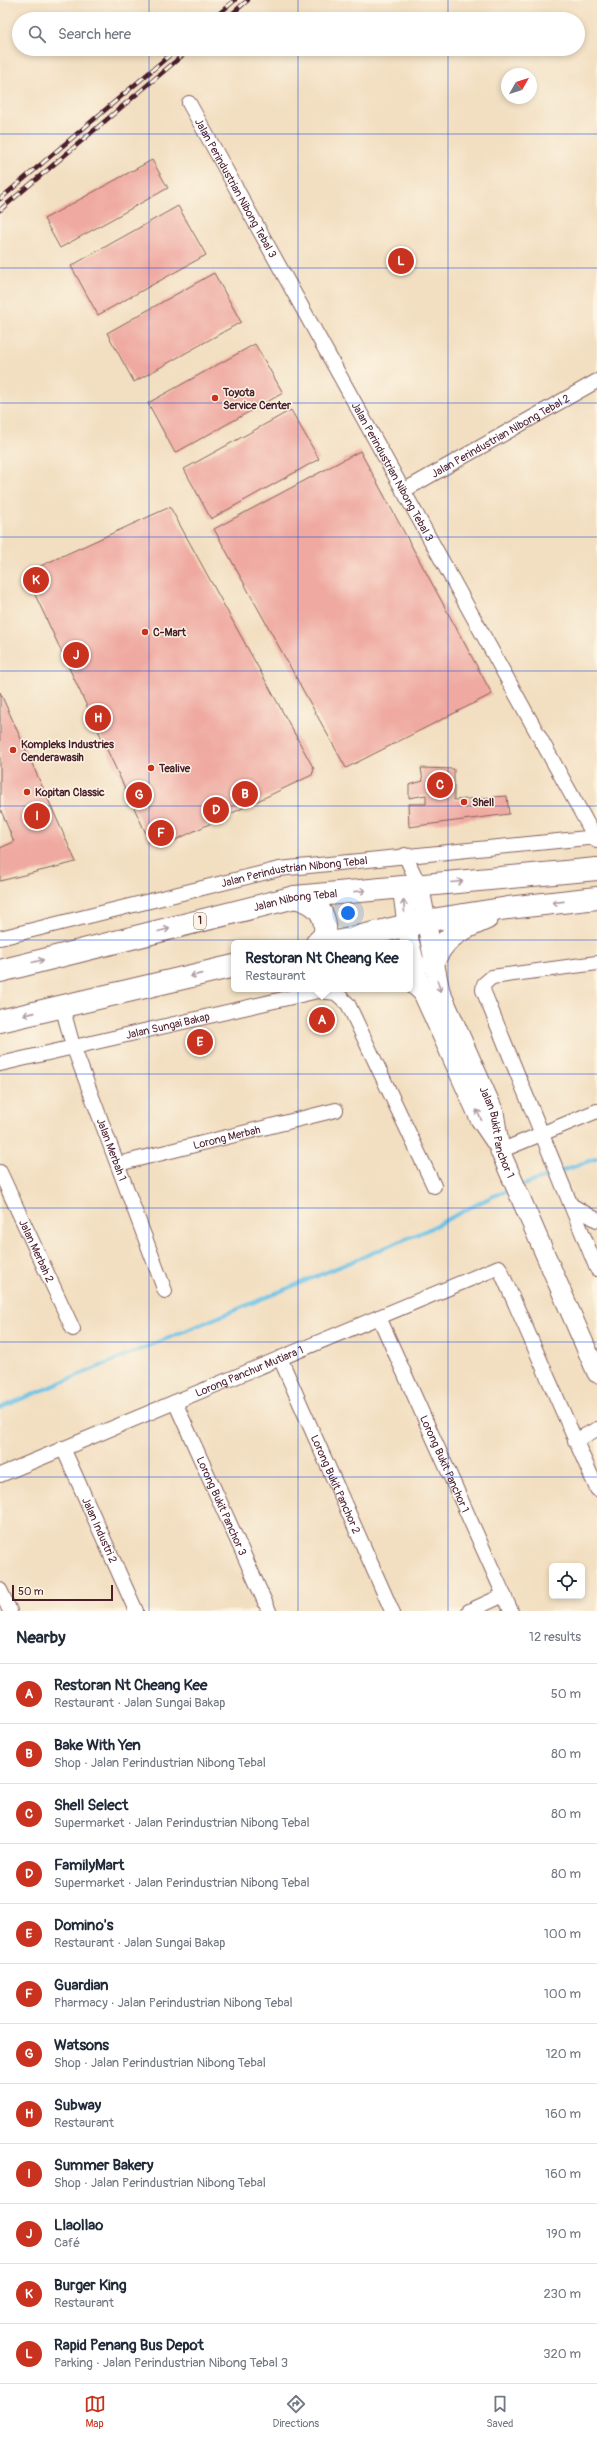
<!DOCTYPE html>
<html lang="en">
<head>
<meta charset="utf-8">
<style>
	:root { --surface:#fff; --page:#f2f2f3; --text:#1f2937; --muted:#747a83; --line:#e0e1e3; --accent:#c8321e }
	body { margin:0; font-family:Pangolin,sans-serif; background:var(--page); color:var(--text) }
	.controls { position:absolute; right:12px; bottom:12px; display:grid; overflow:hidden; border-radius:6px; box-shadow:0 2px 6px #0003 }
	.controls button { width:36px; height:36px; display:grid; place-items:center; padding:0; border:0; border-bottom:1px solid var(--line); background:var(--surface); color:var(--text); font:20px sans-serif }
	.compass { position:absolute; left:501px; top:68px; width:36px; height:36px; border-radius:50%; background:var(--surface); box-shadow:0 2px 6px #0003; rotate:51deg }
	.scale { position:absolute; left:12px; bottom:10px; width:101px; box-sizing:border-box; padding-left:4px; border:2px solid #4a1f2b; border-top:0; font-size:11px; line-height:14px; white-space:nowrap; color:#4a1f2b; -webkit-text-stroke:3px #fcf5e5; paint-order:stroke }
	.you { position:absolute; left:348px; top:913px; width:14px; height:14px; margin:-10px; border:3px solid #fff; border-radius:50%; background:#1a73e8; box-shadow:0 0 0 6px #1a73e833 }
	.badge { display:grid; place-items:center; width:26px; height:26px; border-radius:50%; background:var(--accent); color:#fff; font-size:13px; font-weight:700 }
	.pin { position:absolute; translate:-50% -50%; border:2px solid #fff; box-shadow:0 1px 4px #0006 }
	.popup { position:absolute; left:231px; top:940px; width:182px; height:52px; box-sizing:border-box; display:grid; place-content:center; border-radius:6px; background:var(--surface); filter:drop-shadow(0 1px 3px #0005); font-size:13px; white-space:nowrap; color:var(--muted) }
	.popup b { font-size:15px; color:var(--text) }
	.popup::after { content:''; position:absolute; left:50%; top:100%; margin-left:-8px; border:8px solid transparent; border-top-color:var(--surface) }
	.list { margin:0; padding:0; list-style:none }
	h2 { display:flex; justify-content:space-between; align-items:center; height:52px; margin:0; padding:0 16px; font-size:17px }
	h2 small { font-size:13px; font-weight:400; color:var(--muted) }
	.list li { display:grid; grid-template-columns:26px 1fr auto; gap:12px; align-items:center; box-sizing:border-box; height:60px; padding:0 16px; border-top:1px solid var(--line) }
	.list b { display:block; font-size:15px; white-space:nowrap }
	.list p { margin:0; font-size:13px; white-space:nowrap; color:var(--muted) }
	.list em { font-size:13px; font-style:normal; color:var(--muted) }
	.icon { flex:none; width:22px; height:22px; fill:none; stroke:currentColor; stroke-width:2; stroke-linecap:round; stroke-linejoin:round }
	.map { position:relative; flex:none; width:597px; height:1611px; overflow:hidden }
	.search { position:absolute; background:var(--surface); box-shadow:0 2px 6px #0003; left:12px; right:12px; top:12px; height:44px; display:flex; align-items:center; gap:10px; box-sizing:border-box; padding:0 14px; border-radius:22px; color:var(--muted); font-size:15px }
	.sheet { height:772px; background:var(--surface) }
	nav { display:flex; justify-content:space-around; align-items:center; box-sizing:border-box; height:56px; border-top:1px solid var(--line); background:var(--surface); font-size:11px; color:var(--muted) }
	nav a { display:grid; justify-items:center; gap:2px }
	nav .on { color:var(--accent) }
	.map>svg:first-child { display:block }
</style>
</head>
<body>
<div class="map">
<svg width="597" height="1611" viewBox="0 0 597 1611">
	<rect width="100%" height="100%" fill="#fcf5e5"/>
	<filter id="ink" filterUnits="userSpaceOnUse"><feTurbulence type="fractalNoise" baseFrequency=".025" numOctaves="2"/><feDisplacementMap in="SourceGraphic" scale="8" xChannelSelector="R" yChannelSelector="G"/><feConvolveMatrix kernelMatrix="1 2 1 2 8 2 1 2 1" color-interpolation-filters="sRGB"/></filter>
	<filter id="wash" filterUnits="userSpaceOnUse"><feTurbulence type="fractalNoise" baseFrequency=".012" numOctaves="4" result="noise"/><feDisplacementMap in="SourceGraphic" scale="16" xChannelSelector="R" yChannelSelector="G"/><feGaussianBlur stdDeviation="0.9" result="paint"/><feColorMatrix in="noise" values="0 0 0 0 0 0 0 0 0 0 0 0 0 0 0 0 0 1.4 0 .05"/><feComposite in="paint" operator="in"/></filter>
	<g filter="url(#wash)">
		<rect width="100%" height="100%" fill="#f2dec0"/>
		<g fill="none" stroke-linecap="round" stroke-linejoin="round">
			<g stroke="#69c1e6" stroke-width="4">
				<polyline points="521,1186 597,1158"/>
				<polyline points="0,1408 425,1231 491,1197 512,1189"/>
			</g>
		</g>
		<g id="blocks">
			<g fill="#efa9a0">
				<polygon points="152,160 168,188 60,248 44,219"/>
				<polygon points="178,206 206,255 98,315 71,266"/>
				<polygon points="214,273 241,322 134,382 107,333"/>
				<polygon points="255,344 283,393 175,453 148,403"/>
				<polygon points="291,410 319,459 211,519 184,469"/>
				<polygon points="360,451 492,694 346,768 214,529"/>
				<polygon points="170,507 314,769 312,775 163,846 149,840 25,573"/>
				<polygon points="0,692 76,862 0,881 0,848 14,842 0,808"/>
				<polygon points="421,768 454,769 454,800 507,796 509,814 409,827 408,804 426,804 426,795 409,798 409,785 423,781"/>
			</g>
		</g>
	</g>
	<g filter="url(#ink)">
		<use href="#blocks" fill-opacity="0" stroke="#85625f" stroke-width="1"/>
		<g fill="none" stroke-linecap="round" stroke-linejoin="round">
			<defs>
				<g id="street">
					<path id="s1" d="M 189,103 L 597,841"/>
					<path id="s2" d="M 403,491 L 597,381"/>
					<polyline points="405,855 419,885"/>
					<path id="s3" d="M 0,938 L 279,869 L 597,837"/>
					<polyline points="597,963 492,977 484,984 483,990 597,1269"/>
					<path id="s4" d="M 62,1006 L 73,1046 L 165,1291"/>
					<path id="s5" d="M 0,1064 L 318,991 L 336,993 L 348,1004 L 434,1186"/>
					<polyline points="500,1151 597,1111"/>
					<path id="s6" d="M 118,1164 L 336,1110"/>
					<path id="s7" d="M 0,1172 L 73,1329"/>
					<polyline points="571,1205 597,1220"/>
					<path id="s8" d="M 379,1317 L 511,1611"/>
					<path id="s9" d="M 280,1358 L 392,1611"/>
					<path id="s10" d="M 175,1402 L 269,1611"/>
					<polyline points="575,1441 597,1429"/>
					<path id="s11" d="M 63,1448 L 136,1611"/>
					<path id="s12" d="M 0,1475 L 499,1267 L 597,1489"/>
					<polyline points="0,1590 10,1611"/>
					<polyline points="469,1611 504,1595"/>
				</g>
				<g id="secondary">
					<path id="s13" d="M 419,885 L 440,991 L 494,1112 L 500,1151 L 597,1373"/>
					<polyline points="402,886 409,940"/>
					<polyline points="410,944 421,989 480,1119 497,1144"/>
				</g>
				<g id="highway">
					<path d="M 295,897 C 316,903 327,912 325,935 L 317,943"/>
					<polyline points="333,943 425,921 508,908 597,898"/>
					<path d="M 433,963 C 444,935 461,930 487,918"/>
					<path id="s14" d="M 0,971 L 295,897 L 597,869"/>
					<polyline points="410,979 421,989"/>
					<polyline points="0,1021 234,966"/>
				</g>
			</defs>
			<use href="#street" stroke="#85625f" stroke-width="16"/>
			<use href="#secondary" stroke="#85625f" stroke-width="21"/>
			<use href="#highway" stroke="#85625f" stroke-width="24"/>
			<use href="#street" stroke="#fff" stroke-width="14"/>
			<use href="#secondary" stroke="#fff" stroke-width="19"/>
			<use href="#highway" stroke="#fff" stroke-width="22"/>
			<defs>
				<g id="rail">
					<polyline points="213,19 235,0"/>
					<polyline points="226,19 248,0"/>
					<polyline points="0,199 177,49"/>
					<polyline points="0,210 190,49"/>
				</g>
			</defs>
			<use href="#rail" stroke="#4a1f2b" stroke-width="4.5"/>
			<use href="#rail" stroke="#fcf5e5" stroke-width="3" stroke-dasharray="9" stroke-linecap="butt"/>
		</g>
		<defs><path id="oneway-shaft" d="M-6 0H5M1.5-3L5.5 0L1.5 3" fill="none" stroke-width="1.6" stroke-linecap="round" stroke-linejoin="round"/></defs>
		<g stroke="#ae9aa0">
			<use href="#oneway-shaft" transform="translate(457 882) rotate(-5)"/>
			<use href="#oneway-shaft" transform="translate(360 891) rotate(-6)"/>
			<use href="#oneway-shaft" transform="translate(558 902) rotate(174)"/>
			<use href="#oneway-shaft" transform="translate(404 906) rotate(-95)"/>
			<use href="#oneway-shaft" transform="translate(164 930) rotate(-14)"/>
			<use href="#oneway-shaft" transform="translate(38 961) rotate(-14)"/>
			<use href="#oneway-shaft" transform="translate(196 975) rotate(167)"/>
			<use href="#oneway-shaft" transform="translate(439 986) rotate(74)"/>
			<use href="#oneway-shaft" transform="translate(29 1014) rotate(167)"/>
			<use href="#oneway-shaft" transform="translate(479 1115) rotate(-116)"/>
		</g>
	</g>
	<path fill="none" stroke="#1d4ed8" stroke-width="1" stroke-opacity="0.55" d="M 149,0 L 149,19M 298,0 L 298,19M 448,0 L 448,19M 149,49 L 149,1611M 298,49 L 298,1611M 448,49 L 448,1611M 0,134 L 597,134M 0,268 L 597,268M 0,403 L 597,403M 0,537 L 597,537M 0,671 L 597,671M 0,806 L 597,806M 0,940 L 597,940M 0,1074 L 597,1074M 0,1208 L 597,1208M 0,1342 L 597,1342M 0,1477 L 597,1477"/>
	<g fill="#c8321e" stroke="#fcf5e5" stroke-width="1.5">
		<circle cx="215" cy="398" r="4"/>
		<circle cx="145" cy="632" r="4"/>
		<circle cx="13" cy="750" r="4"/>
		<circle cx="151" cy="768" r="4"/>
		<circle cx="27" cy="792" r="4"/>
		<circle cx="464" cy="802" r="4"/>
	</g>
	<g text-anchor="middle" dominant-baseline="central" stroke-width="3" stroke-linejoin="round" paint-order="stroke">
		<rect fill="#fcf5e5" stroke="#7f5f63" stroke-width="1" x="194" y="913" width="12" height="16" rx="3"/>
		<g font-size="10" font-weight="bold" fill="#4a1f2b">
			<text x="200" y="921">1</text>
		</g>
		<g font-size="11" fill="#4a1f2b" stroke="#fcf5e5">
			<text stroke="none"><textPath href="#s1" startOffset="97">Jalan Perindustrian Nibong Tebal 3</textPath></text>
			<text stroke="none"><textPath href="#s2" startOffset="112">Jalan Perindustrian Nibong Tebal 2</textPath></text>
			<text stroke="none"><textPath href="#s1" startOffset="421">Jalan Perindustrian Nibong Tebal 3</textPath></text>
			<text stroke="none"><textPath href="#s3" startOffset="302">Jalan Perindustrian Nibong Tebal</textPath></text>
			<text stroke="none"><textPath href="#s14" startOffset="304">Jalan Nibong Tebal</textPath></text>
			<text stroke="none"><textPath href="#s5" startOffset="172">Jalan Sungai Bakap</textPath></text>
			<text stroke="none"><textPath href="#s13" startOffset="261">Jalan Bukit Panchor 1</textPath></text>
			<text stroke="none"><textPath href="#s6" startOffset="112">Lorong Merbah</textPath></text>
			<text stroke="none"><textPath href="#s4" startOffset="152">Jalan Merbah 1</textPath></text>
			<text stroke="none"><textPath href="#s7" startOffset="87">Jalan Merbah 2</textPath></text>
			<text stroke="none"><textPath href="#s12" startOffset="270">Lorong Panchur Mutiara 1</textPath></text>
			<text stroke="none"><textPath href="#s8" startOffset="161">Lorong Bukit Panchor 1</textPath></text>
			<text stroke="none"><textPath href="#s9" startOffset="138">Lorong Bukit Panchor 2</textPath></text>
			<text stroke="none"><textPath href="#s10" startOffset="114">Lorong Bukit Panchor 3</textPath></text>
			<text stroke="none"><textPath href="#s11" startOffset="90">Jalan Industri 2</textPath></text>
		</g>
		<g font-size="11" font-weight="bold" fill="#4a1f2b" stroke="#fcf5e5" text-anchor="start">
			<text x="223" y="392">Toyota<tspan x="223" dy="13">Service Center</tspan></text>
			<text x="153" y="632">C-Mart</text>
			<text x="21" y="744">Kompleks Industries<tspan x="21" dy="13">Cenderawasih</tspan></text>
			<text x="159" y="768">Tealive</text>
			<text x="35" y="792">Kopitan Classic</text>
			<text x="472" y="802">Shell</text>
		</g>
	</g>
</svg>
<div class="controls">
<button><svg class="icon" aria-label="locate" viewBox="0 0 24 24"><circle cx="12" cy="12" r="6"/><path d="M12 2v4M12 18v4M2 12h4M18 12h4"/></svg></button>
</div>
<svg class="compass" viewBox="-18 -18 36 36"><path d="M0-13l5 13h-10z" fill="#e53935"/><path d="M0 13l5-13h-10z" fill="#747a83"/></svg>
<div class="scale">50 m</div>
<div class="you"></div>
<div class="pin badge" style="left:322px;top:1020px">A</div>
<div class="popup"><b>Restoran Nt Cheang Kee</b>Restaurant</div>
<div class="pin badge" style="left:245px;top:794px">B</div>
<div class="pin badge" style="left:440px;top:785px">C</div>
<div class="pin badge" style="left:216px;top:810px">D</div>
<div class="pin badge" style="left:200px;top:1042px">E</div>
<div class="pin badge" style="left:161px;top:833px">F</div>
<div class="pin badge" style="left:139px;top:795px">G</div>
<div class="pin badge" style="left:98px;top:718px">H</div>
<div class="pin badge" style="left:37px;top:816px">I</div>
<div class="pin badge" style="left:76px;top:655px">J</div>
<div class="pin badge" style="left:36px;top:580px">K</div>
<div class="pin badge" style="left:401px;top:261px">L</div>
<div class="search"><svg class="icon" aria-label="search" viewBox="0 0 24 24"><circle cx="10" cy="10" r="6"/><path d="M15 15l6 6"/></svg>Search here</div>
</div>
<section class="sheet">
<h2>Nearby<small>12 results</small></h2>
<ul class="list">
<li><span class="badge">A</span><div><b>Restoran Nt Cheang Kee</b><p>Restaurant · Jalan Sungai Bakap</p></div><em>50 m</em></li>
<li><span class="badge">B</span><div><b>Bake With Yen</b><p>Shop · Jalan Perindustrian Nibong Tebal</p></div><em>80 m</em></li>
<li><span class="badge">C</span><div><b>Shell Select</b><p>Supermarket · Jalan Perindustrian Nibong Tebal</p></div><em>80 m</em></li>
<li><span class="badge">D</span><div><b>FamilyMart</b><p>Supermarket · Jalan Perindustrian Nibong Tebal</p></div><em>80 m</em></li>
<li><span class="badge">E</span><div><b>Domino's</b><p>Restaurant · Jalan Sungai Bakap</p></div><em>100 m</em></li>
<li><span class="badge">F</span><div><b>Guardian</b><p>Pharmacy · Jalan Perindustrian Nibong Tebal</p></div><em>100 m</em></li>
<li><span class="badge">G</span><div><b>Watsons</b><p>Shop · Jalan Perindustrian Nibong Tebal</p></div><em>120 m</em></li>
<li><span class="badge">H</span><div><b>Subway</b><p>Restaurant</p></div><em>160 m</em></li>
<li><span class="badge">I</span><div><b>Summer Bakery</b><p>Shop · Jalan Perindustrian Nibong Tebal</p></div><em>160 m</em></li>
<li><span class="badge">J</span><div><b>Llaollao</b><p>Café</p></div><em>190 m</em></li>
<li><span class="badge">K</span><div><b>Burger King</b><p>Restaurant</p></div><em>230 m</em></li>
<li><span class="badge">L</span><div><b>Rapid Penang Bus Depot</b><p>Parking · Jalan Perindustrian Nibong Tebal 3</p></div><em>320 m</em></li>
</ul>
</section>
<nav>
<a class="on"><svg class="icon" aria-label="map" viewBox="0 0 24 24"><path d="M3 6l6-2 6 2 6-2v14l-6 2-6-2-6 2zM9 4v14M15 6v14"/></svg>Map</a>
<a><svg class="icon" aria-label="directions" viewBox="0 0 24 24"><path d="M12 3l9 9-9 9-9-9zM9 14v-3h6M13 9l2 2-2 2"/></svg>Directions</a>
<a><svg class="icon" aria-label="saved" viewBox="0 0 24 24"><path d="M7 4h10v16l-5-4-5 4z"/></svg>Saved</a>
</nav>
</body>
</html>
